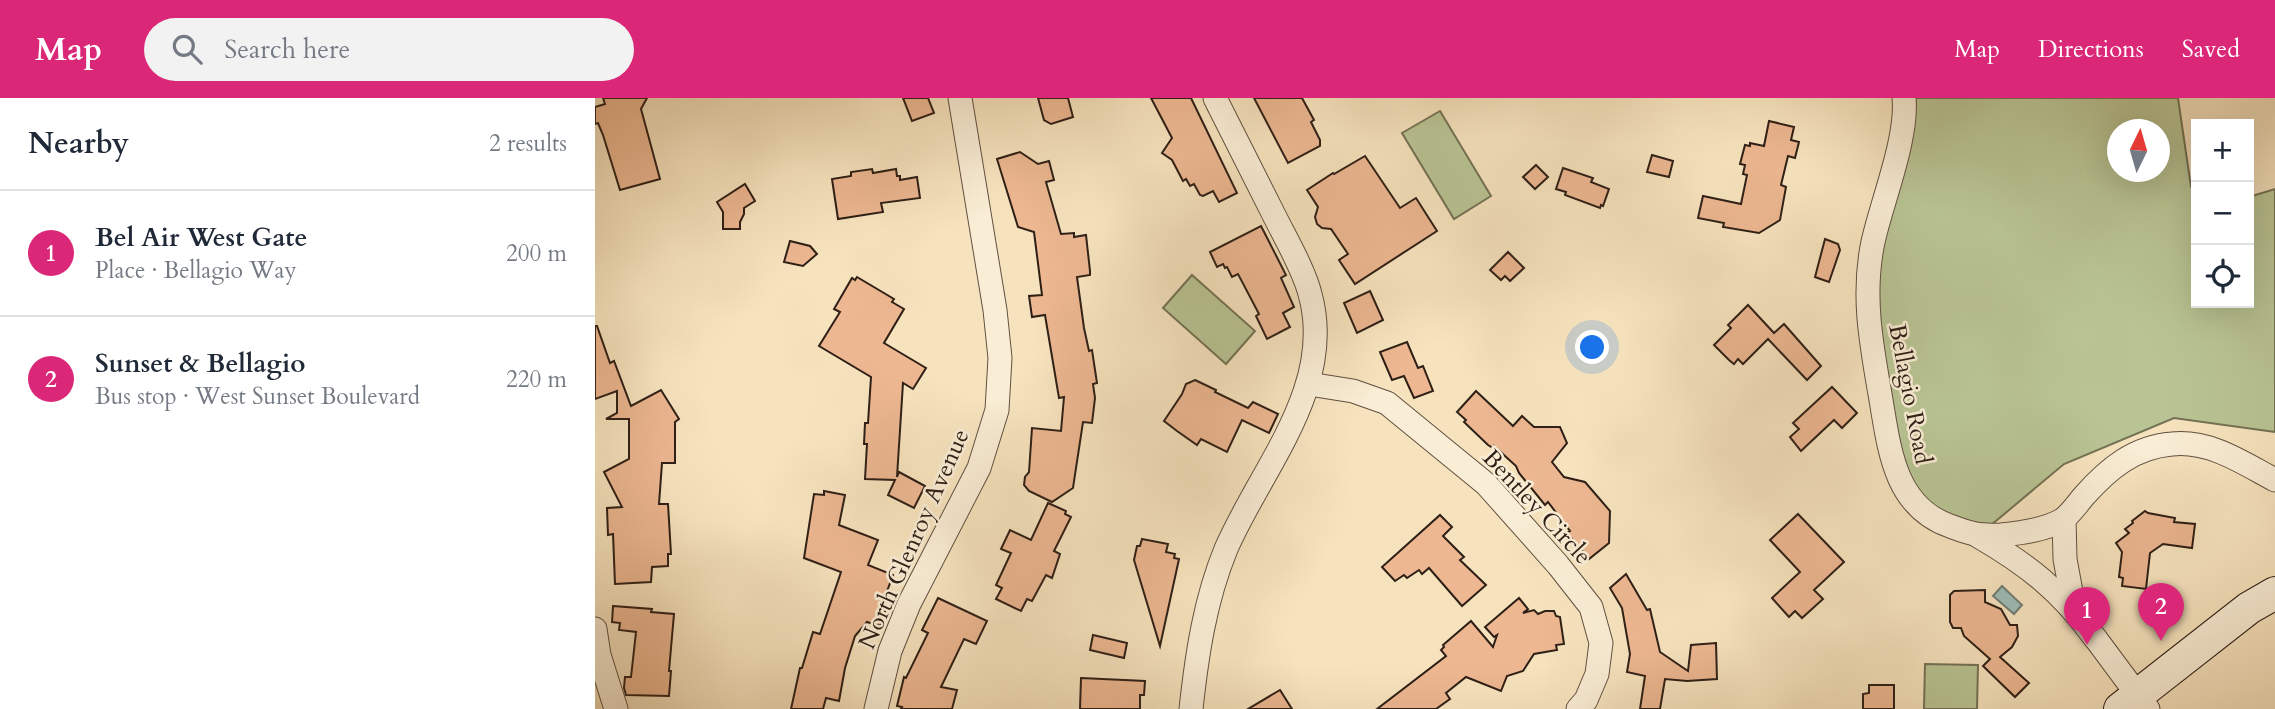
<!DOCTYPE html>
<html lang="en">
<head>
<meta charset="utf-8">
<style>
	:root { --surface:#fff; --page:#f2f2f3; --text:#1f2937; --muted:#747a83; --line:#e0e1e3; --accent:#db2777 }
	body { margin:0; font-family:Cardo,serif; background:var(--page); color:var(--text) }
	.controls { position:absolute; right:21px; top:21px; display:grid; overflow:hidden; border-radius:0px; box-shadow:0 7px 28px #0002 }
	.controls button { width:63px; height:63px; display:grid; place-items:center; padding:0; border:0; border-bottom:2px solid var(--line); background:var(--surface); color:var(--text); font:35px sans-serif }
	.compass { position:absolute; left:1512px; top:21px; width:63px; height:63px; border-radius:50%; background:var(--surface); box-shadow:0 7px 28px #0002; rotate:5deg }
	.you { position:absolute; left:998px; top:250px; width:24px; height:24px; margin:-18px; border:5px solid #fff; border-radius:50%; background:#1a73e8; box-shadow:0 0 0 10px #1a73e833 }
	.badge { display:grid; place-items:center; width:46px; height:46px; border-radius:50%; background:var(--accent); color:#fff; font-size:23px; font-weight:700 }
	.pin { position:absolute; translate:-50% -58px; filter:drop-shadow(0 2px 4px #0008) }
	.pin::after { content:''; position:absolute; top:37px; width:24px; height:21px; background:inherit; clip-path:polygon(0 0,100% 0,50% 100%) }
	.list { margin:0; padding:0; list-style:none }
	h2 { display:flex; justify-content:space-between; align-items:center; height:91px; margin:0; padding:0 28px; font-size:30px }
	h2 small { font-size:23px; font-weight:400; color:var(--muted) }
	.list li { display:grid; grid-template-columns:46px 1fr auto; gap:21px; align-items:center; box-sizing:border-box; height:126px; padding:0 28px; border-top:2px solid var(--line) }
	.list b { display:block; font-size:26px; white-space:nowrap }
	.list p { margin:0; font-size:23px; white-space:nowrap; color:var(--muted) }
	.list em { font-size:23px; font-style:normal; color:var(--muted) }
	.icon { flex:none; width:38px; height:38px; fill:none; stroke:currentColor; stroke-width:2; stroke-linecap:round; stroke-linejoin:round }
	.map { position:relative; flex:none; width:1680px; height:611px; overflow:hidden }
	header { display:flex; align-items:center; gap:42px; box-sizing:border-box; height:98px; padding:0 35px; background:var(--accent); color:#fff }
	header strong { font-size:33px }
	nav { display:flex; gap:38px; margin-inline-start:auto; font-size:24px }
	.search { width:490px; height:63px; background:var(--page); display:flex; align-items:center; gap:18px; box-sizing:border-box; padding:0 24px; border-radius:38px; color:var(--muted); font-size:26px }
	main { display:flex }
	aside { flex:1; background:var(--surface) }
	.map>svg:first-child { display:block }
</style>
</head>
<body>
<header>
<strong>Map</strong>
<div class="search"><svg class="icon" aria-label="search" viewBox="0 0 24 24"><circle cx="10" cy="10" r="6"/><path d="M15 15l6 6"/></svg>Search here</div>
<nav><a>Map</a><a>Directions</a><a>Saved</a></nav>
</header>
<main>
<aside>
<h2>Nearby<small>2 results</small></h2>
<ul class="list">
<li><span class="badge">1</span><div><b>Bel Air West Gate</b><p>Place · Bellagio Way</p></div><em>200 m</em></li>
<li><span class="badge">2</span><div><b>Sunset &amp; Bellagio</b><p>Bus stop · West Sunset Boulevard</p></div><em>220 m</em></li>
</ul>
</aside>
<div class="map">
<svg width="1680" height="611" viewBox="0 0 1680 611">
	<rect width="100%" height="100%" fill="#f6e3be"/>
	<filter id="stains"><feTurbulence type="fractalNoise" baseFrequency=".00286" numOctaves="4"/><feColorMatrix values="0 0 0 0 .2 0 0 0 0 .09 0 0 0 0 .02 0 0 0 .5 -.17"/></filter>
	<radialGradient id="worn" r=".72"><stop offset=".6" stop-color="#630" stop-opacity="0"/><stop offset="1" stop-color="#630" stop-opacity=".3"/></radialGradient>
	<g fill="#b9c494" stroke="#747255" stroke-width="2" fill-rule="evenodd">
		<path d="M 1309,0 L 1583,0 L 1596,89 L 1601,90 L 1601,205 L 1654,205 L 1654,99 L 1680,91 L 1680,334 L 1579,320 L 1469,366 L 1383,438 L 1316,402 L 1275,238 ZM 1522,32 L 1564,32 L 1564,74 L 1522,74 Z"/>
		<polygon points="845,13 896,98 859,121 807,35"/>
		<polygon points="597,177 660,233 631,266 568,210"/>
		<polygon points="1330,566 1383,567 1382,611 1329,611"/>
	</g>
	<polygon fill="#9ebdb8" stroke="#717e77" stroke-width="2" points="1407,488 1427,507 1419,516 1398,498"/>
	<g fill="#ecb791" stroke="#2e1f16" stroke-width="2">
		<polygon points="8,0 52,0 46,11 65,81 25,92 8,37 3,25 0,26 0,9 10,6"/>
		<polygon points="308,0 333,0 339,15 317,23"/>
		<polygon points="443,0 473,0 478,19 456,26 449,22"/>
		<polygon points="556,0 596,0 642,95 624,104 618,93 608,98 605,97 599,86 595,88 591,81 588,83 577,62 567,55 577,40"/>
		<polygon points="659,0 707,0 719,22 716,24 725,42 725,48 693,65"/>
		<polygon points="1174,23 1199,29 1196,42 1204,44 1200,60 1193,58 1186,87 1191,89 1185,122 1164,135 1128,129 1129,125 1103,120 1108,98 1146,106 1152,77 1148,76 1150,67 1145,66 1150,47 1155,48 1155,45 1169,48"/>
		<polygon points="425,54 443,66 454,63 459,82 451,84 466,136 479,135 479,139 491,137 495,173 495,177 482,179 489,230 494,253 497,252 502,285 498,286 500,300 497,325 488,324 478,390 457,404 434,393 429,387 430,379 434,374 437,330 466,333 469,299 464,300 450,217 437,219 434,198 447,197 439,134 423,129 402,61"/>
		<polygon points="1057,57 1078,63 1074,79 1052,74"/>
		<polygon points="770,58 805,110 821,100 842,133 760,186 744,162 753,156 736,131 727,130 722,126 720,119 723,109 712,92 738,75 739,76"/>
		<polygon points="941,67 953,79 940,91 928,79"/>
		<polygon points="968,70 998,80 996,84 1014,91 1008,108 1006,107 1005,110 970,97 971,94 961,91"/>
		<polygon points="277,71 278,75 301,71 302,78 305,78 305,82 322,79 325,100 286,105 288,114 243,121 237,81 256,78 256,74"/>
		<polygon points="150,86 160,103 149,110 149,116 145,124 145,131 128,131 128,114 122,104"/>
		<polygon points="666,128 691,177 686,180 699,209 688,215 695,229 672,241 661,218 664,216 643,176 637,179 632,169 630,170 628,166 622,169 615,154"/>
		<polygon points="1230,141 1243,146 1245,152 1234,184 1220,179"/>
		<polygon points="195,143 215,148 222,156 208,168 189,164"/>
		<polygon points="913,154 929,170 915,183 910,178 906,182 895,172"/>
		<polygon points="262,179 299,201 297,204 309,211 289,245 331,270 318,291 308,285 302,379 304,374 330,388 319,410 293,397 300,382 270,381 272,346 269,346 270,325 273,325 276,279 224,248 245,214 239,211 257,180 260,182"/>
		<polygon points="775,193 788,222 762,235 749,205"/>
		<polygon points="1153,207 1179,235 1189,226 1226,268 1212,282 1173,241 1148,266 1143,261 1139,266 1134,262 1119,247 1136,230 1133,227"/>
		<polygon points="0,228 2,228 15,265 19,263 36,308 66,292 84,321 80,324 80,365 67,365 64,406 73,406 76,456 73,456 73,468 57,469 56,484 20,486 18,436 13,437 12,410 27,409 9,374 34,361 34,321 11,321 22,315 22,293 0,301"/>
		<polygon points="812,244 823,270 828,268 838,293 819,300 809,278 797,282 785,254"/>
		<polygon points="600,282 621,292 620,294 653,310 658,304 683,316 674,335 647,322 632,354 606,341 602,347 582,333 569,323 587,296 591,286"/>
		<polygon points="1237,289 1262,315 1247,330 1239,322 1206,353 1195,339 1204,331 1198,325"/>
		<polygon points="881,293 918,328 927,318 939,329 965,329 972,345 957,364 969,379 990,384 1015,413 1014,445 994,461 972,435 975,433 953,404 950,407 924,375 921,368 899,348 898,350 893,347 869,324 871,322 862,314"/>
		<polygon points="229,393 250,397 244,427 283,442 273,467 298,477 287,507 292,508 285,528 272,524 260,538 250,570 244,603 231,600 228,611 196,611 205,570 207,570 218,534 225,536 246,474 209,460 219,396 229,397"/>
		<polygon points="453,405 471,413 470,416 476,419 459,453 465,456 457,480 451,477 437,503 432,501 426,513 401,501 407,490 401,487 416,455 406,451 415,432 436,442"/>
		<polygon points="1550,413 1553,415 1580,420 1579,424 1600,426 1597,450 1568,446 1555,455 1551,491 1527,488 1528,480 1524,479 1527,454 1521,445 1534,435 1530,431 1538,425 1537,423"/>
		<polygon points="1203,416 1249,464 1219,492 1228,501 1207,520 1200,513 1194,519 1177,500 1205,474 1175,442"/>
		<polygon points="845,417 857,429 848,438 869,459 865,462 891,487 867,508 834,470 827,476 824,472 812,480 809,477 800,483 787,469"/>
		<polygon points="547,441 573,446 571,454 580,456 579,460 584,461 565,548 539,462 542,448 545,448"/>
		<polygon points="1031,476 1052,512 1055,511 1065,554 1093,573 1096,547 1121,545 1122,581 1092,583 1070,581 1065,611 1045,611 1050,578 1032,574 1035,556 1027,510 1015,490"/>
		<polygon points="1390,492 1390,504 1406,511 1415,527 1422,527 1423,538 1417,549 1405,559 1434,585 1420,599 1388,568 1395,561 1369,538 1366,530 1358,530 1355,524 1355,497 1359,493"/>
		<polygon points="343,500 392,523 381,546 369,541 346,589 362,592 357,611 306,611 307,609 302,608 309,579 311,580 333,535 327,532"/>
		<polygon points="924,500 933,511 928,515 939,512 943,516 950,513 959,513 961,518 965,519 969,546 961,547 962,552 939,556 928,573 912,578 906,593 871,579 851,595 855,601 841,611 782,611 851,558 846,552 849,549 848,547 876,523 898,549 902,537 899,539 890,529"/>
		<polygon points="18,508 57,511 56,514 79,516 74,573 76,573 74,598 31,597 29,590 30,579 36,579 41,534 24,532 25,525 17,524"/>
		<polygon points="498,537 532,545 529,560 495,552"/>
		<polygon points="486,580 550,583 549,597 545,597 545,611 485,611"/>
		<polygon points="1274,587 1299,587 1299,611 1268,611 1268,596 1274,595"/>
		<polygon points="685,592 697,611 653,611"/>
	</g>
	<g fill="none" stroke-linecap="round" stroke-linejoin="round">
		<defs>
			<g id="minor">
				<path d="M 1309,0 C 1313,40 1287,103 1278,144 C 1267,196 1276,245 1285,296 C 1294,348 1298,408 1355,428 C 1376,436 1383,438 1406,437 C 1426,435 1450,432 1467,422 C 1475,417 1482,406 1489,398 C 1513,371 1539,349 1577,346 C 1615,342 1648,365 1680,382"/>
				<polyline points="714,286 758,293 792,305 891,386 963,467 996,509 1006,545 1002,576 991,602 983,611"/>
				<polyline points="1469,421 1470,461 1479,510"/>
				<path d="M 1383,438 C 1433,467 1466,493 1500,540"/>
				<polyline points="0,531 4,557 21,611"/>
				<polyline points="1501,541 1553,611"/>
				<polyline points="281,611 295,553 314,506 384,370 402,312 405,260 400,212 365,0"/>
				<path d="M 596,611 C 602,556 610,502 631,451 C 666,370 741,289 715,196 C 709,172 691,141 680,119 C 660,79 640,40 620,0"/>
			</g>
			<polyline id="secondary" points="1525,611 1654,510 1680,495"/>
		</defs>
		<use href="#minor" stroke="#605040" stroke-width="25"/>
		<use href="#secondary" stroke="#2e1f16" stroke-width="34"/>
		<use href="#minor" stroke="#f9edd5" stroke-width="23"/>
		<use href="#secondary" stroke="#f9edd5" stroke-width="32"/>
	</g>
	<g text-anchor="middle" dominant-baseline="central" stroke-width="5" stroke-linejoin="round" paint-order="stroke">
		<g font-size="24" fill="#2e1f16" stroke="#f9edd5">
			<text transform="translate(1315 296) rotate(79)">Bellagio Road</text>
			<text transform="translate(942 409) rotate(47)">Bentley Circle</text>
			<text transform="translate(319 441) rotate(-66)">North Glenroy Avenue</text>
		</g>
	</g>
	<rect width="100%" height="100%" filter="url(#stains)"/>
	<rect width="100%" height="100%" fill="url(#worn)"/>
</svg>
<div class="controls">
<button>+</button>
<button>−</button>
<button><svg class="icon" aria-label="locate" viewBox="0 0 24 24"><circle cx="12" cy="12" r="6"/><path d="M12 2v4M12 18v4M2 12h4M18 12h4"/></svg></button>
</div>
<svg class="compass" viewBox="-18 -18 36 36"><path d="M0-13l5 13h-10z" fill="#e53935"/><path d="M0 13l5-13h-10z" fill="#747a83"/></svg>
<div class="you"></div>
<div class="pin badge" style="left:1492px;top:547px">1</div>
<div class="pin badge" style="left:1566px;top:543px">2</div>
</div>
</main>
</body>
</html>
